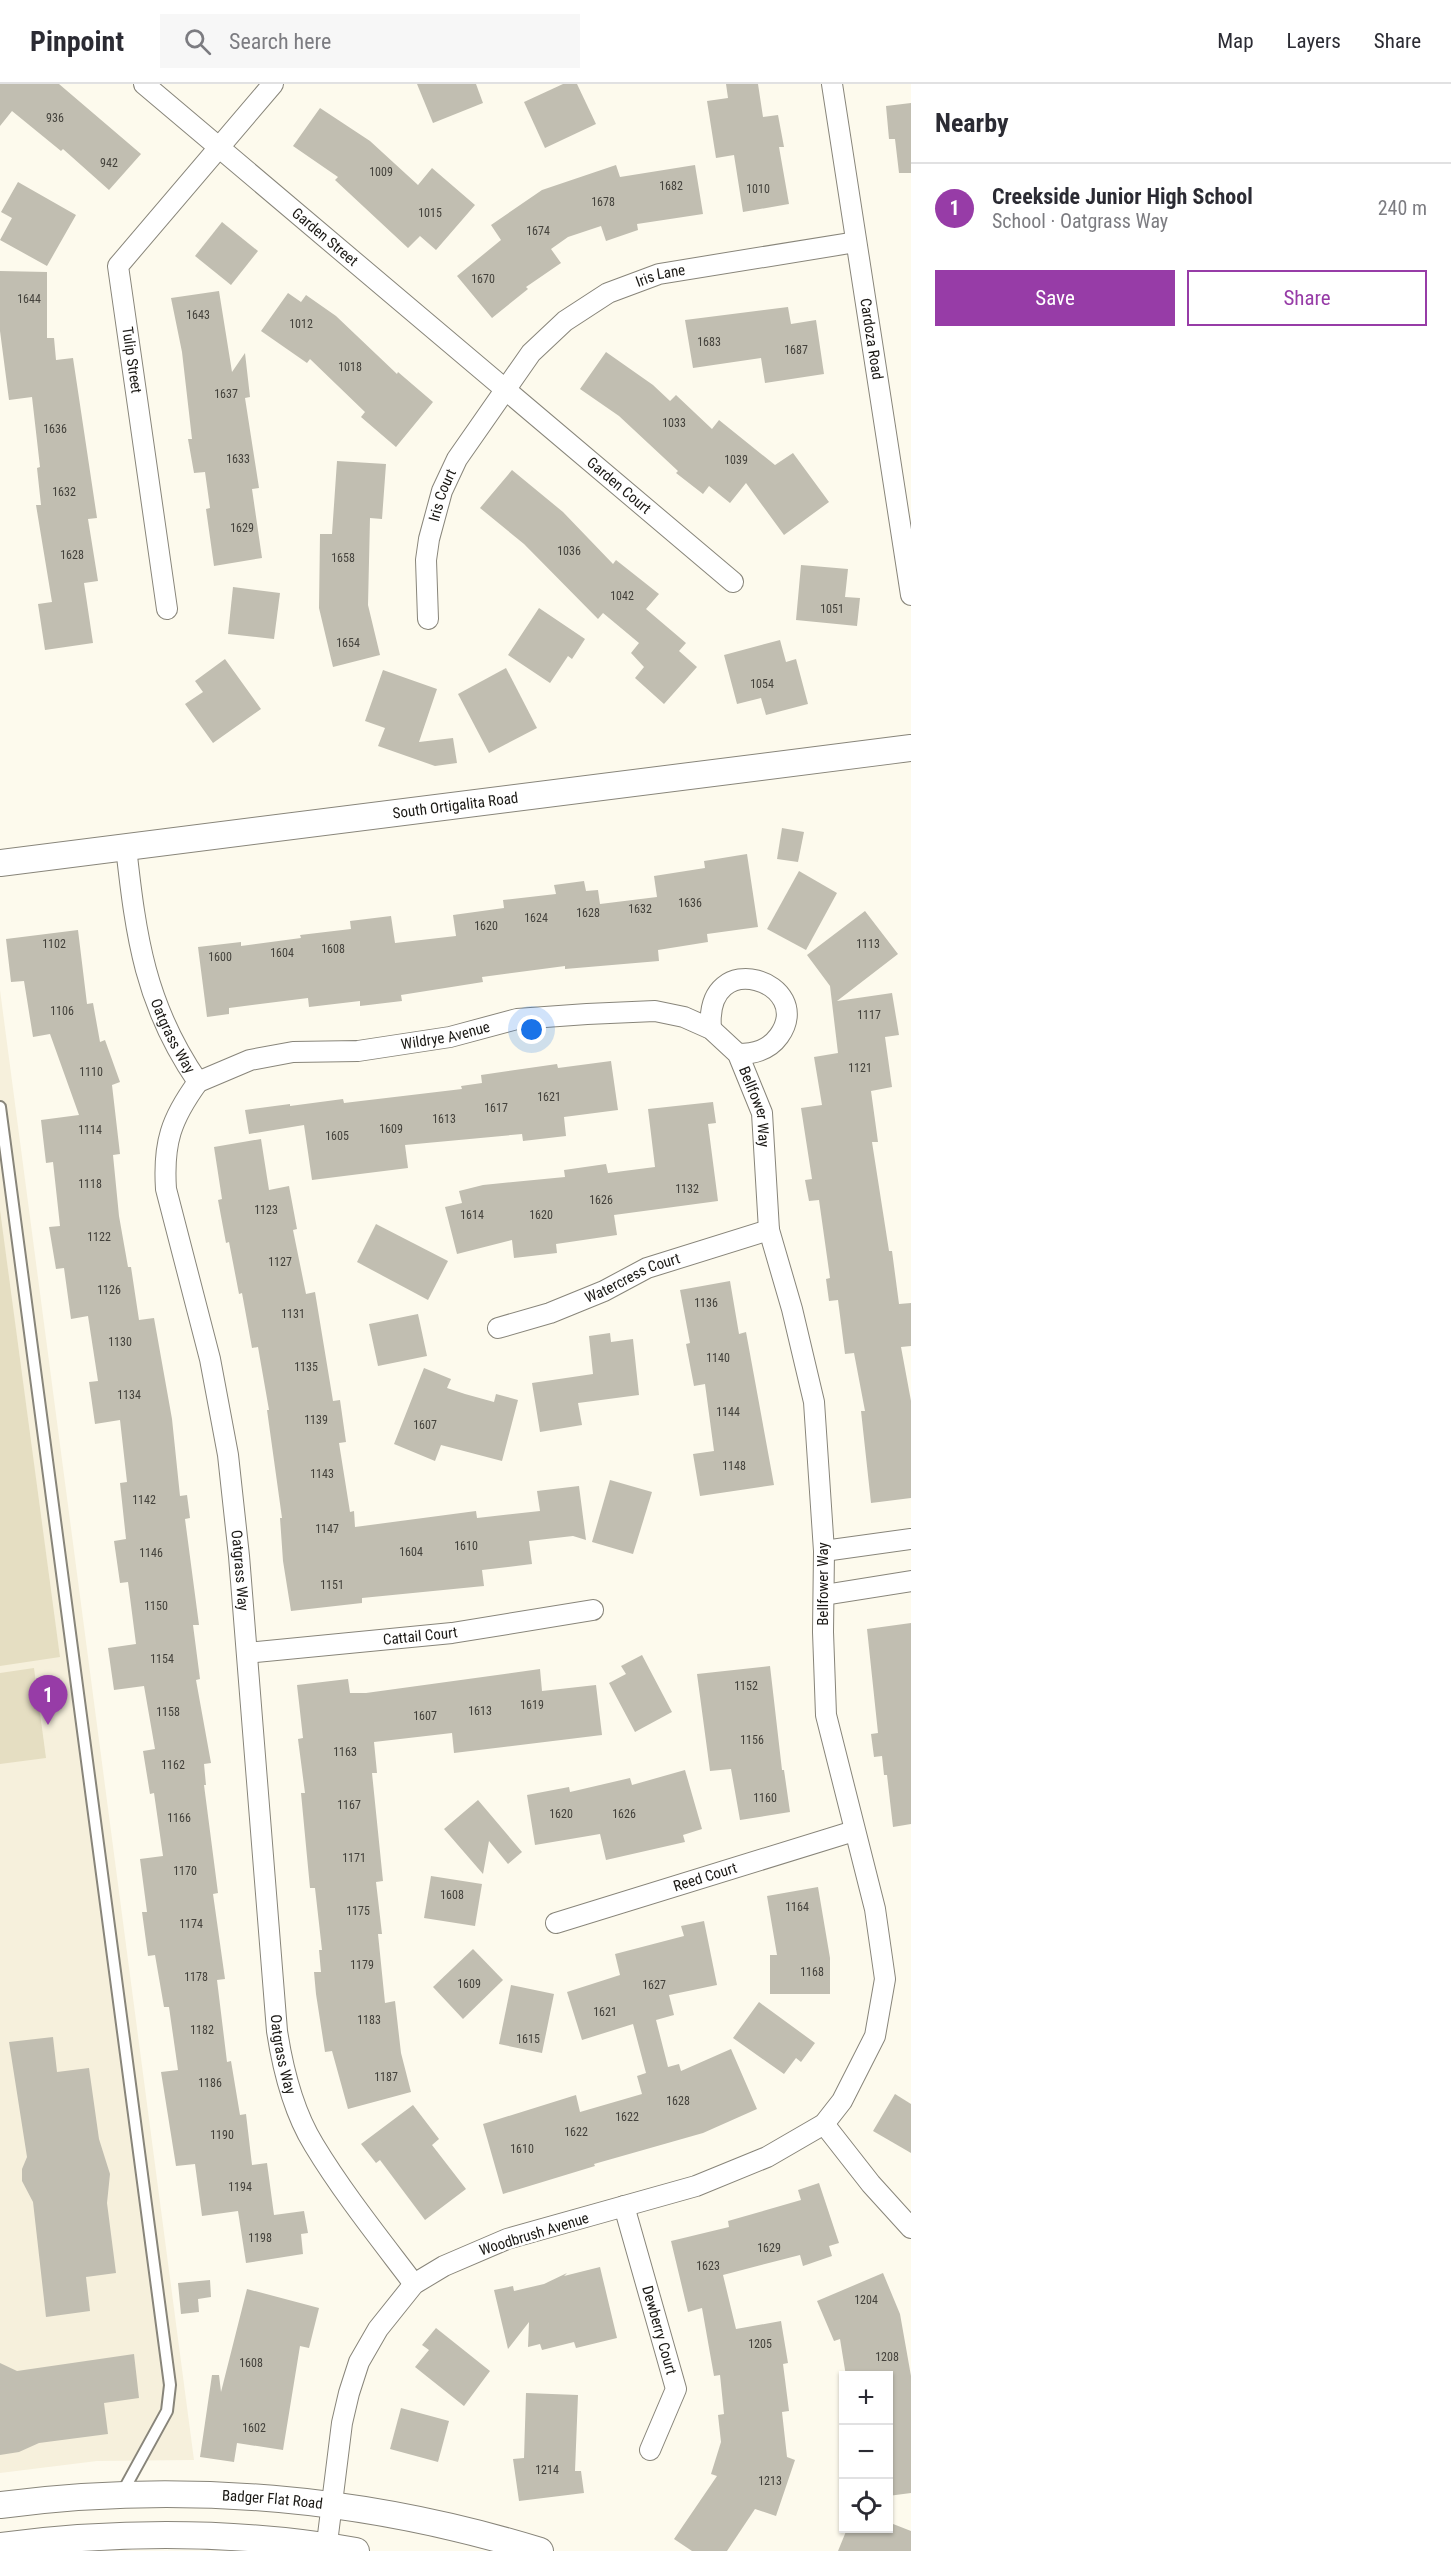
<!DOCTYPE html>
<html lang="en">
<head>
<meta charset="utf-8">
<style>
	:root { --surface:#fff; --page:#f7f7f7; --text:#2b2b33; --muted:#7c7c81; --line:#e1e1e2; --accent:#973ca7 }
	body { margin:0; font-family:"Roboto Condensed",sans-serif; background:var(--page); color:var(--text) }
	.controls { position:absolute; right:18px; bottom:18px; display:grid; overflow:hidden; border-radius:0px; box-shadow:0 2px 4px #0004 }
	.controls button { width:54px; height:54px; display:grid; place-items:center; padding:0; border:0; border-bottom:2px solid var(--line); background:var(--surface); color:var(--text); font:30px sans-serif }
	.you { position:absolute; left:532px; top:946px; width:21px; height:21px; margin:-15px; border:4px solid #fff; border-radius:50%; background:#1a73e8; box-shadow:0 0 0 9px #1a73e833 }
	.badge { display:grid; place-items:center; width:39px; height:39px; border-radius:50%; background:var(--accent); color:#fff; font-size:20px; font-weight:700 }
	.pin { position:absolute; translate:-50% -50px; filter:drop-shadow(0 2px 3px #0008) }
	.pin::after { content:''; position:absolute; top:32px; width:21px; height:18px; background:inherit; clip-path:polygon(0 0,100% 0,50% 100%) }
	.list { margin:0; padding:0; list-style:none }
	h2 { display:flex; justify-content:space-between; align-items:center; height:78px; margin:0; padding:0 24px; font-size:26px }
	h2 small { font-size:20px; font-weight:400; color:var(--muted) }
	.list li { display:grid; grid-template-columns:39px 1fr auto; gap:18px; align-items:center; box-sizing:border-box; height:90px; padding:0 24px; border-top:2px solid var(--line) }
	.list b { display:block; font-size:22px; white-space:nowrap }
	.list p { margin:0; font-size:20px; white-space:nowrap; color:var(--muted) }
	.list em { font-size:20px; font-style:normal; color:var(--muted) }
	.actions { display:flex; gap:12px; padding:18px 24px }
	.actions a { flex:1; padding:14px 0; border:2px solid var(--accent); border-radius:0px; text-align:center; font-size:21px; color:var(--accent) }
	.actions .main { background:var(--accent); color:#fff }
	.icon { flex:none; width:33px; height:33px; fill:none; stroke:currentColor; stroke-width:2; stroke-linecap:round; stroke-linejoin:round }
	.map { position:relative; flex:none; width:911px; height:2467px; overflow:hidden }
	header { display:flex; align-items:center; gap:36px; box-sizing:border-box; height:84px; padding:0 30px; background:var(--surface); border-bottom:2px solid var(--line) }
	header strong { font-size:28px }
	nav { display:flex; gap:33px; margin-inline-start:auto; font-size:21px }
	.search { width:420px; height:54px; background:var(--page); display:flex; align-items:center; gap:15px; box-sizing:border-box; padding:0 21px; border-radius:0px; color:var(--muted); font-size:22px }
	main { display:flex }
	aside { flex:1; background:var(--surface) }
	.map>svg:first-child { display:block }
</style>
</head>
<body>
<header>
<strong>Pinpoint</strong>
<div class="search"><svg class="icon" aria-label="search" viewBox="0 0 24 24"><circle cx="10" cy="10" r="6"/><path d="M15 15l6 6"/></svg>Search here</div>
<nav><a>Map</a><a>Layers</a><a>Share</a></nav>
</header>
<main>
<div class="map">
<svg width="911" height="2467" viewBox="0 0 911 2467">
	<rect width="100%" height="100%" fill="#fdfaed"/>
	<polygon fill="#f6f0dc" points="0,906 194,2376 97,2377 0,2389"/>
	<g fill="#e5dec2">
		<polygon points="0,1126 60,1573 0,1582"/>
		<polygon points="34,1584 46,1674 0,1680 0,1589"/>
	</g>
	<g fill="#c1beb1">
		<polygon points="0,0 59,0 141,70 109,106 63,65 61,67 12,27 0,42"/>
		<polygon points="417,0 476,0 483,19 433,39"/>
		<polygon points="563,0 577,0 596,40 545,64 524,18"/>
		<polygon points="726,0 758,0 763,33 778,31 784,63 779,63 789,120 743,128 734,71 716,74 707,17 728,14"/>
		<polygon points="911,19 911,89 899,89 895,55 889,55 886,22"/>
		<polygon points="320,24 370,57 418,101 432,84 475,121 436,166 420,152 408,164 335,96 338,93 293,62"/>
		<polygon points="616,81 620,93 695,81 703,130 637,140 638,146 606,157 601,142 568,153 551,165 561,179 526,203 528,205 492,234 457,192 501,156 491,141 542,106"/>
		<polygon points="18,98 76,131 47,182 0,156 12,134 1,128"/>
		<polygon points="222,138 258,167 231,201 195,172"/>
		<polygon points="0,187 47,188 47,254 54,254 56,276 73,274 97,434 88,435 98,497 84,499 93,559 45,566 38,520 52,518 36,421 41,421 37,384 40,383 32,313 9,316 0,247"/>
		<polygon points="219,207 232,288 245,269 250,313 245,314 259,404 252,405 262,474 214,482 206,425 210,424 205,388 194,389 188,355 192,355 182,268 171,214"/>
		<polygon points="288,209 301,218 306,211 336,232 397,290 398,288 433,318 396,363 361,333 365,328 310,275 307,279 261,247"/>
		<polygon points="788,223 791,240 816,236 824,290 765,299 761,274 693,284 685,236"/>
		<polygon points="606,268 653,301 670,317 676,311 712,345 719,336 775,381 793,369 829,418 784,451 746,399 730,419 709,402 703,410 676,389 678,387 619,332 580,305"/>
		<polygon points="337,377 386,380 382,435 370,434 368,521 380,571 333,583 319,524 320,450 332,450"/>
		<polygon points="512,386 563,428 613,480 616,476 659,510 646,525 686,559 679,567 697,583 664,620 635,594 644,583 631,569 639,559 603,529 598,535 524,460 480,424"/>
		<polygon points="801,481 848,485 845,513 860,514 857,542 796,536"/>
		<polygon points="233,503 280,509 274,555 228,550"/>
		<polygon points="539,524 585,555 572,575 568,572 550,599 508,571"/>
		<polygon points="780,556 786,578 796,575 808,620 766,631 761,614 737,620 724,571"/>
		<polygon points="225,575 261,625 213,659 185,620 203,608 195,597"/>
		<polygon points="506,584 537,644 489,669 458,610"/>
		<polygon points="383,586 437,605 419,658 453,654 457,679 435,682 378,662 385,644 365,637"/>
		<polygon points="782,744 804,748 798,778 777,775"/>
		<polygon points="747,770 758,843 707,850 708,858 658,866 659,877 565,885 565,882 482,893 483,898 401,911 402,917 360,922 360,917 309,923 308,914 229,924 229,930 207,933 198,863 241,858 241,862 301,854 300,851 351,845 350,837 391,832 395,859 456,852 453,831 504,824 503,816 556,810 554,801 584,797 586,807 598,806 600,820 657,813 654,792 705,784 704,777"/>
		<polygon points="799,787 837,809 806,866 767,845"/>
		<polygon points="865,827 898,870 837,917 892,909 899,951 885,953 892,1003 871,1007 878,1058 872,1058 889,1167 892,1167 899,1220 911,1219 911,1262 901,1263 911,1317 911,1414 871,1419 861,1327 865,1327 854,1269 845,1270 838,1216 829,1217 826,1195 830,1194 819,1116 809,1117 805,1096 812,1095 801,1024 822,1021 814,973 838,969 830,902 807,871"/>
		<polygon points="78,846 87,920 93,919 100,958 105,956 120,998 112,1001 120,1070 113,1071 119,1132 128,1183 131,1183 139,1236 154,1234 172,1335 180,1412 187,1411 190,1434 185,1435 199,1541 193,1541 200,1595 196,1596 211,1679 204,1680 206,1701 204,1701 218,1809 213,1810 225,1895 217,1896 227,1978 231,1977 240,2031 246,2030 252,2081 267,2079 274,2131 304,2127 308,2149 301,2150 303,2170 246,2179 238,2127 202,2132 195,2080 176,2082 161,1988 178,1986 169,1923 164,1923 155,1871 148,1872 142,1828 147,1828 140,1775 163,1772 154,1709 150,1710 143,1667 155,1665 144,1602 114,1606 108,1564 136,1560 128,1498 120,1499 114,1457 126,1455 120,1399 127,1398 120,1336 95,1340 89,1298 98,1297 88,1232 71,1235 64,1184 56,1185 49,1143 60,1142 53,1078 46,1079 41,1036 79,1031 50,950 33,953 24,897 11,898 6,855"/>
		<polygon points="611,977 618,1026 564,1033 566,1052 523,1057 522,1050 405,1061 408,1084 312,1096 304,1041 249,1050 245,1026 290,1020 290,1022 343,1015 344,1019 462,1005 461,1002 482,999 481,991 557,980 558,984"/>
		<polygon points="713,1018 716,1039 708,1040 718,1117 614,1131 617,1151 556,1160 557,1169 514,1174 512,1156 457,1170 445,1123 462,1119 459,1107 483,1101 565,1093 564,1086 606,1080 608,1089 655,1083 648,1025"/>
		<polygon points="261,1055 269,1106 289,1102 297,1145 293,1146 306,1210 315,1208 333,1317 340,1316 346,1358 339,1359 350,1428 354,1427 355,1443 476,1427 477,1434 540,1427 537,1407 579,1402 586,1456 573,1452 529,1457 532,1480 482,1486 484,1502 362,1514 362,1519 291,1527 283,1477 280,1434 282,1434 267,1326 269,1326 258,1263 252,1264 242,1209 239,1210 229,1158 226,1159 218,1116 222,1115 214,1063"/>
		<polygon points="376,1140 448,1177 428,1216 357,1178"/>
		<polygon points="730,1197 739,1250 746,1248 774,1401 700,1412 693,1370 714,1367 705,1300 694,1302 686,1260 690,1259 680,1206"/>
		<polygon points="418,1230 427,1272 378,1282 369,1240"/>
		<polygon points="610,1249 611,1258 633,1255 639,1311 578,1319 582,1341 540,1348 532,1299 593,1290 589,1252"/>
		<polygon points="424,1284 451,1295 447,1304 465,1310 494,1318 496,1310 518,1316 502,1377 441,1361 435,1377 394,1360"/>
		<polygon points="610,1396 652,1408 633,1470 592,1458"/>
		<polygon points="911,1539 911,1740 893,1743 887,1691 884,1691 882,1672 874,1673 871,1650 878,1649 867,1545"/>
		<polygon points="642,1571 672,1628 635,1648 609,1599 626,1590 621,1582"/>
		<polygon points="770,1582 782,1686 784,1686 790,1728 740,1736 731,1685 710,1687 697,1590"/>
		<polygon points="540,1585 542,1607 596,1601 602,1651 454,1669 452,1649 374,1658 377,1689 372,1689 383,1797 376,1798 382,1850 378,1850 385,1919 395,1917 401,1969 411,2008 348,2025 332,1967 325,1968 316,1910 314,1888 321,1888 319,1866 322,1866 315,1804 310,1804 306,1762 301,1709 305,1709 298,1655 303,1654 297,1601 348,1595 350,1609 366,1609"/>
		<polygon points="685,1686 702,1745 683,1751 685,1758 606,1776 600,1750 535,1761 527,1711 569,1703 570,1708 630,1694 632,1701"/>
		<polygon points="478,1716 522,1768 508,1780 489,1757 483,1790 444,1745"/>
		<polygon points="431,1792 482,1800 475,1842 424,1834"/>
		<polygon points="818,1803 830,1874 830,1910 770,1910 770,1871 777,1871 767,1812"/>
		<polygon points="704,1837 717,1901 669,1911 674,1931 656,1936 668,1983 679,1980 681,1987 731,1965 757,2025 703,2049 594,2080 595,2082 503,2110 483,2040 576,2011 580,2028 642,2010 637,1992 646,1989 633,1940 582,1956 567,1908 620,1891 615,1870 684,1852 681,1842"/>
		<polygon points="473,1865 503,1896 463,1935 433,1903"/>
		<polygon points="511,1901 554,1910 542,1969 499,1960"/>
		<polygon points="759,1918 815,1959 801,1978 796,1974 784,1990 733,1954"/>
		<polygon points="53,1953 57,1988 89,1984 99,2055 110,2090 107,2119 116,2189 86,2193 90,2227 46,2233 33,2118 22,2097 22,2085 27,2073 9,1958"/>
		<polygon points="895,2010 911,2020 911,2069 873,2047"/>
		<polygon points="413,2021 439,2055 432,2061 466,2105 425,2136 380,2076 376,2079 361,2060"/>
		<polygon points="819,2099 839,2159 829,2162 832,2172 803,2182 800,2171 723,2191 736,2245 781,2237 788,2279 783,2280 789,2327 782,2328 787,2373 795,2376 776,2432 755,2425 727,2467 692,2467 674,2455 717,2392 711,2390 721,2358 718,2331 724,2330 720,2291 714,2292 702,2224 688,2228 671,2157 729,2143 728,2137 801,2116 798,2106"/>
		<polygon points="600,2183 617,2254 576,2264 574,2258 542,2266 540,2260 528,2263 529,2238 508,2265 494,2206 513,2202 514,2207 544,2200 567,2189 564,2192"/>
		<polygon points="883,2189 900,2230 911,2292 911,2409 888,2412 888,2292 846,2292 840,2255 834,2257 817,2217"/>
		<polygon points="210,2196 211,2213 198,2215 199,2228 181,2230 178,2199"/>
		<polygon points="247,2205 319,2224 309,2264 300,2262 283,2366 237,2359 234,2378 200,2373 212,2291 219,2291 221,2308"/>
		<polygon points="436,2244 490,2287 464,2322 415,2283 429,2266 422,2261"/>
		<polygon points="134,2270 139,2314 104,2319 108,2350 39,2359 19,2368 0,2371 0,2279 17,2287"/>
		<polygon points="526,2309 578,2311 575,2387 581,2387 584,2409 519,2417 513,2375 524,2374"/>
		<polygon points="401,2324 449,2337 438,2378 390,2365"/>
		<polygon points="888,2438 911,2447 911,2467 838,2467 847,2445 888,2445"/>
	</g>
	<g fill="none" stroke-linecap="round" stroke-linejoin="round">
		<defs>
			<polyline id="service" points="0,1023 170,2301 167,2327 122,2409"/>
			<g id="minor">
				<path id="s1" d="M 144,0 L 733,498"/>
				<path id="s2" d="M 832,0 L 911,511"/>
				<polyline points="167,525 118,182 273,0"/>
				<path id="s3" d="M 428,535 L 426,476 L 429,455 L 442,407 L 457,375 L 531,269 L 565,237 L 608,209 L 659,190 L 856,158"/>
				<path id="s4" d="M 126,763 C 136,853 145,921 198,998"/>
				<path d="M 711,945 C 704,859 817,899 779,952 C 769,966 755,970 738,970"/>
				<path id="s5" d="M 198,998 L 250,976 L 293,968 L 358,967 L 450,953 L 517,935 L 587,930 L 655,927 L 684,933 L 711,945 L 738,970 L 762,1029 L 769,1146 L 792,1225 L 814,1318 L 824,1467 L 823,1548 L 826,1631 L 875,1825 L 885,1895 L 875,1952 L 842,2017 L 824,2040 L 767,2073 L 696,2102 L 507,2155 L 444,2182 L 414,2200 L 378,2245 L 359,2278 L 349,2309 L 342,2339 L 326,2467"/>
				<path id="s6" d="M 198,998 C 171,1035 163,1059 166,1105 L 210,1275 L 228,1371 L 239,1472 L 277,1947 C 283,1986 293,2027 314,2061 C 343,2109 380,2155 414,2200"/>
				<path id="s7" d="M 498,1244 L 550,1229 L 604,1207 L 647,1184 L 769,1146"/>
				<polyline points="824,1467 911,1455"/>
				<polyline points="824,1511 911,1497"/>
				<path id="s8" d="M 247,1569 L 452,1549 L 593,1526"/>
				<path id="s9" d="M 556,1839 L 854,1747"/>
				<polyline points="824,2040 871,2100 911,2144"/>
				<path id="s10" d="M 624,2122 L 676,2305 L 650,2366"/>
			</g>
			<g id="tertiary">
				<path id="s11" d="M 0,779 L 911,664"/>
				<path id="s12" d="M 0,2421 C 182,2397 365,2413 540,2467"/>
				<path d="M 0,2462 C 117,2447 240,2447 356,2467"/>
			</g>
		</defs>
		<use href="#service" stroke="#88857a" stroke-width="14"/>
		<use href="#minor" stroke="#88857a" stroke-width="22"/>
		<use href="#tertiary" stroke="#88857a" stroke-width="28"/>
		<use href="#service" stroke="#fff" stroke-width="10"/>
		<use href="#minor" stroke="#fff" stroke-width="20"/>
		<use href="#tertiary" stroke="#fff" stroke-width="26"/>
	</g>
	<g text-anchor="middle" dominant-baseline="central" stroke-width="5" stroke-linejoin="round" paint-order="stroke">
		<g font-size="12" fill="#44423c">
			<text x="55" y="34">936</text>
			<text x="109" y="79">942</text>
			<text x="381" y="88">1009</text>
			<text x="671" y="102">1682</text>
			<text x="758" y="105">1010</text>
			<text x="603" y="118">1678</text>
			<text x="430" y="129">1015</text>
			<text x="538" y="147">1674</text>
			<text x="483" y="195">1670</text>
			<text x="29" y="215">1644</text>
			<text x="198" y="231">1643</text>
			<text x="301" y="240">1012</text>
			<text x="709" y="258">1683</text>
			<text x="796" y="266">1687</text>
			<text x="350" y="283">1018</text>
			<text x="226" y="310">1637</text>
			<text x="674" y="339">1033</text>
			<text x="55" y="345">1636</text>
			<text x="238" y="375">1633</text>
			<text x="736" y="376">1039</text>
			<text x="64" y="408">1632</text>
			<text x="242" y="444">1629</text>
			<text x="569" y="467">1036</text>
			<text x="72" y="471">1628</text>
			<text x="343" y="474">1658</text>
			<text x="622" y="512">1042</text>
			<text x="832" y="525">1051</text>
			<text x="348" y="559">1654</text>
			<text x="762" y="600">1054</text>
			<text x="690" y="819">1636</text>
			<text x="640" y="825">1632</text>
			<text x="588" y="829">1628</text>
			<text x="536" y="834">1624</text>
			<text x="486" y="842">1620</text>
			<text x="54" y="860">1102</text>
			<text x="868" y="860">1113</text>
			<text x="333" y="865">1608</text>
			<text x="282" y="869">1604</text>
			<text x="220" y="873">1600</text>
			<text x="62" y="927">1106</text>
			<text x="869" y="931">1117</text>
			<text x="860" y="984">1121</text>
			<text x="91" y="988">1110</text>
			<text x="549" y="1013">1621</text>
			<text x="496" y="1024">1617</text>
			<text x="444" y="1035">1613</text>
			<text x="391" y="1045">1609</text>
			<text x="90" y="1046">1114</text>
			<text x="337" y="1052">1605</text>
			<text x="90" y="1100">1118</text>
			<text x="687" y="1105">1132</text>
			<text x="601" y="1116">1626</text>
			<text x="266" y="1126">1123</text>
			<text x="472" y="1131">1614</text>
			<text x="541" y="1131">1620</text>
			<text x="99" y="1153">1122</text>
			<text x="280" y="1178">1127</text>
			<text x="109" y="1206">1126</text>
			<text x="706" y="1219">1136</text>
			<text x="293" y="1230">1131</text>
			<text x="120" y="1258">1130</text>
			<text x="718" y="1274">1140</text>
			<text x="306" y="1283">1135</text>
			<text x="129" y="1311">1134</text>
			<text x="728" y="1328">1144</text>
			<text x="316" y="1336">1139</text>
			<text x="425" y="1341">1607</text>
			<text x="734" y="1382">1148</text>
			<text x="322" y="1390">1143</text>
			<text x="144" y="1416">1142</text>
			<text x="327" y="1445">1147</text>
			<text x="466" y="1462">1610</text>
			<text x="411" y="1468">1604</text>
			<text x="151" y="1469">1146</text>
			<text x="332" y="1501">1151</text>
			<text x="156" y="1522">1150</text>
			<text x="162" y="1575">1154</text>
			<text x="746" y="1602">1152</text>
			<text x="532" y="1621">1619</text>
			<text x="480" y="1627">1613</text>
			<text x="168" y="1628">1158</text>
			<text x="425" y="1632">1607</text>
			<text x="752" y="1656">1156</text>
			<text x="345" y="1668">1163</text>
			<text x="173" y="1681">1162</text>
			<text x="765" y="1714">1160</text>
			<text x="349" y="1721">1167</text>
			<text x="561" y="1730">1620</text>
			<text x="624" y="1730">1626</text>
			<text x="179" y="1734">1166</text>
			<text x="354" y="1774">1171</text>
			<text x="185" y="1787">1170</text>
			<text x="452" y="1811">1608</text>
			<text x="797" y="1823">1164</text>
			<text x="358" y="1827">1175</text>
			<text x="191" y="1840">1174</text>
			<text x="362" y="1881">1179</text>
			<text x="812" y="1888">1168</text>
			<text x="196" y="1893">1178</text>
			<text x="469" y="1900">1609</text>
			<text x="654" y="1901">1627</text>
			<text x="605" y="1928">1621</text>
			<text x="369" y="1936">1183</text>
			<text x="202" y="1946">1182</text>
			<text x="528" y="1955">1615</text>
			<text x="386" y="1993">1187</text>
			<text x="210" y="1999">1186</text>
			<text x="678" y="2017">1628</text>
			<text x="627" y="2033">1622</text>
			<text x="576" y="2048">1622</text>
			<text x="222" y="2051">1190</text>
			<text x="522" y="2065">1610</text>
			<text x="240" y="2103">1194</text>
			<text x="260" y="2154">1198</text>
			<text x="769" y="2164">1629</text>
			<text x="708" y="2182">1623</text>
			<text x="866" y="2216">1204</text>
			<text x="760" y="2260">1205</text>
			<text x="887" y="2273">1208</text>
			<text x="251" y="2279">1608</text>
			<text x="254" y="2344">1602</text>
			<text x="547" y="2386">1214</text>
			<text x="770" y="2397">1213</text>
		</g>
		<g font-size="15" fill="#1b1915" stroke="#fff">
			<text stroke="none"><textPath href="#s1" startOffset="237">Garden Street</textPath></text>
			<text stroke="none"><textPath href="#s3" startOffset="448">Iris Lane</textPath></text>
			<text stroke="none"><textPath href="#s2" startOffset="258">Cardoza Road</textPath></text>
			<text transform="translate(132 276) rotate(82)">Tulip Street</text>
			<text stroke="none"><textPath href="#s1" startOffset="622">Garden Court</textPath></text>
			<text stroke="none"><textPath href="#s3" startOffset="126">Iris Court</textPath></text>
			<text stroke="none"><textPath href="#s11" startOffset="459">South Ortigalita Road</textPath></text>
			<text stroke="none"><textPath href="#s4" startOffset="196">Oatgrass Way</textPath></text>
			<text stroke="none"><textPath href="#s5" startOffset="254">Wildrye Avenue</textPath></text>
			<text stroke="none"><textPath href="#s5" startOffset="618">Bellfower Way</textPath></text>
			<text stroke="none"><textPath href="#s7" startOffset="144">Watercress Court</textPath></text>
			<text stroke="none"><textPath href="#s6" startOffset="504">Oatgrass Way</textPath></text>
			<text transform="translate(823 1500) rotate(-90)">Bellfower Way</text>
			<text stroke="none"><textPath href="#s8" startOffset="174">Cattail Court</textPath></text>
			<text stroke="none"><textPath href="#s9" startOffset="156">Reed Court</textPath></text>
			<text stroke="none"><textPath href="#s6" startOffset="990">Oatgrass Way</textPath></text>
			<text transform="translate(534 2150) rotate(-17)">Woodbrush Avenue</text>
			<text stroke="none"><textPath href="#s10" startOffset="129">Dewberry Court</textPath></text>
			<text stroke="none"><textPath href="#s12" startOffset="273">Badger Flat Road</textPath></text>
		</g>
	</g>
</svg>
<div class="controls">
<button>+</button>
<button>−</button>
<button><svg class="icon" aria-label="locate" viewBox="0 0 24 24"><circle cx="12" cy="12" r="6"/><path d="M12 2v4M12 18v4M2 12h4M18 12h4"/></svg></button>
</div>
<div class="you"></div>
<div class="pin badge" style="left:48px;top:1641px">1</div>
</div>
<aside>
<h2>Nearby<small></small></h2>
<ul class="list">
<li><span class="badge">1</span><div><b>Creekside Junior High School</b><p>School · Oatgrass Way</p></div><em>240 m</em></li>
</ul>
<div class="actions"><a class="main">Save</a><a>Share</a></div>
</aside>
</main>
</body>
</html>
